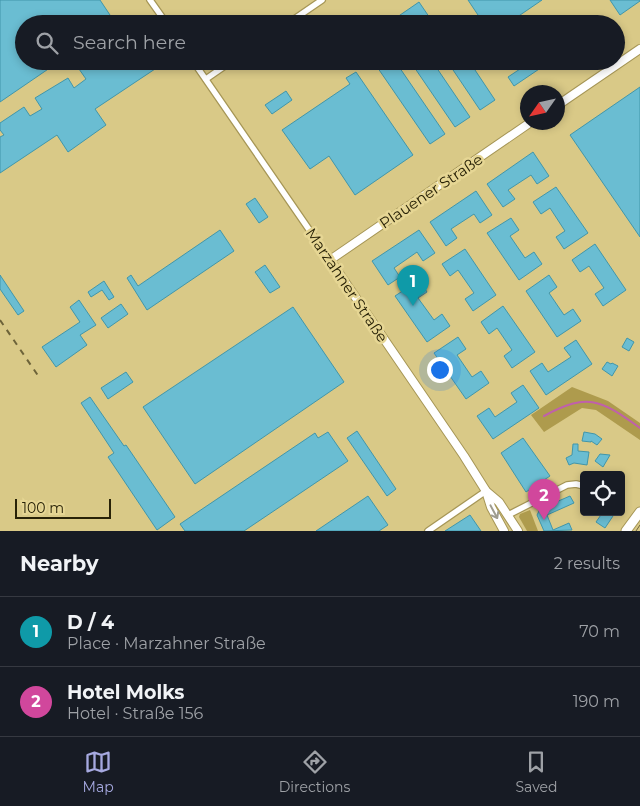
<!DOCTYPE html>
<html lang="en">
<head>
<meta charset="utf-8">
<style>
	:root { --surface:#171b24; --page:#242831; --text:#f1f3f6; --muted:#9ea1a6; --line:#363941; --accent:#a6a9e0 }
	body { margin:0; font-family:Montserrat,sans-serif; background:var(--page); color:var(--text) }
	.controls { position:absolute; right:15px; bottom:15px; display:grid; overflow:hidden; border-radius:5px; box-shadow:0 2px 8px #0003 }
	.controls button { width:45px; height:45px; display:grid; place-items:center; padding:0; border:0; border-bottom:1px solid var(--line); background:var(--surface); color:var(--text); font:25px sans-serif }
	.compass { position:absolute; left:520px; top:85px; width:45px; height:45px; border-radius:50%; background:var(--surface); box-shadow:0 2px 8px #0003; rotate:236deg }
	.scale { position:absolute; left:15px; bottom:12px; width:96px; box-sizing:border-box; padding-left:5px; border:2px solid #282207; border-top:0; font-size:14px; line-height:18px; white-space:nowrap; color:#282207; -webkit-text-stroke:4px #e6d694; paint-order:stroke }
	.you { position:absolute; left:439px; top:369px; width:18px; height:18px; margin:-12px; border:4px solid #fff; border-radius:50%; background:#1a73e8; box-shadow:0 0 0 8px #1a73e833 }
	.badge { display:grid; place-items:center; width:32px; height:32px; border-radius:50%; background:var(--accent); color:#fff; font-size:16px; font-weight:700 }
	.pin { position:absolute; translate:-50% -41px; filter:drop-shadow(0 1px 2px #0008) }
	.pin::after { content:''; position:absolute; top:26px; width:18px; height:15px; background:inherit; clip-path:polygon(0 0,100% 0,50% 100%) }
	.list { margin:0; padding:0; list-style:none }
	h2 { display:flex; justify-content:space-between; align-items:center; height:65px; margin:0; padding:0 20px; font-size:21px }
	h2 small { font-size:16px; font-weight:400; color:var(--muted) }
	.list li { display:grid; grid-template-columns:32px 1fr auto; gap:15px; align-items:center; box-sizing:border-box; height:70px; padding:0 20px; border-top:1px solid var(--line) }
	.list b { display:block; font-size:19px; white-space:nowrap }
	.list p { margin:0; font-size:16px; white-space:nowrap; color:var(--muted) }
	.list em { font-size:16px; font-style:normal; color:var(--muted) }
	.icon { flex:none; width:28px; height:28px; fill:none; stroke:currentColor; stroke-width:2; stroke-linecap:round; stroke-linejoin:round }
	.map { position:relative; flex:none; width:640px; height:531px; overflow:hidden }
	.search { position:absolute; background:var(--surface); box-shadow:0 2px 8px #0003; left:15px; right:15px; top:15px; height:55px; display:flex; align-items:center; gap:12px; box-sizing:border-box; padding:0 18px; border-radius:28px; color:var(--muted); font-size:19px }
	.sheet { height:205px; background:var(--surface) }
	nav { display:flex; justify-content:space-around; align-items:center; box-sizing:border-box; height:70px; border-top:1px solid var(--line); background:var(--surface); font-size:14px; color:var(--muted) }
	nav a { display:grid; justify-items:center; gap:2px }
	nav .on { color:var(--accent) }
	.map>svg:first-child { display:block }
</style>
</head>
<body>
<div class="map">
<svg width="640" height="531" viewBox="0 0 640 531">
	<rect width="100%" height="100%" fill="#d9c987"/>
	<g fill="#ae9b4d">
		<polygon points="572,387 608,401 640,423 640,440 596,410 582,408 544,432 531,415"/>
		<polygon points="530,510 538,531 527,531 519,517 520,514"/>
	</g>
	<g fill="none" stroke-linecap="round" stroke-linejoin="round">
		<path stroke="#c060ab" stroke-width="2" d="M 544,416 C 588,392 601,400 640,428"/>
	</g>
	<g fill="#6abdd2" stroke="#4196aa">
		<polygon points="0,0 100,0 116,24 24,24 24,61 60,61 0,102"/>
		<polygon points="468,0 542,0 507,24 484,24"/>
		<polygon points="610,0 640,0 640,1 620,15"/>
		<polygon points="419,2 434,24 387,24"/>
		<polygon points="91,61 150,61 155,69 95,109 106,125 68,152 57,135 0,173 0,137 4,135 0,130 0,123 24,107 30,116 42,109 35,98 68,78 74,88 86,79 79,69"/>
		<polygon points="373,61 395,61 445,134 430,144"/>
		<polygon points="410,61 432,61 470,117 455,127"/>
		<polygon points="447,61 469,61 495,100 480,110"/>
		<polygon points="532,61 551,61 514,86 508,77"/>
		<polygon points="356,72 413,155 355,195 329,156 310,169 282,130 350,84 346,78"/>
		<polygon points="640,87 640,237 570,135"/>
		<polygon points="286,91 292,100 272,114 265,105"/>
		<polygon points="533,152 549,176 537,184 531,175 508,190 515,199 503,207 487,184"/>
		<polygon points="556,187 588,233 564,249 556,237 565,231 550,208 541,214 533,202"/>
		<polygon points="476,191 492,215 480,223 474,214 451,229 457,238 446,246 430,222"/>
		<polygon points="255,198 268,217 259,223 246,204"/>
		<polygon points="511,218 519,230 510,236 525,258 534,252 542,264 519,280 487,233"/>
		<polygon points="220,230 234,251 147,310 127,278 131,275 138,286"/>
		<polygon points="419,230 435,253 423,261 417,252 394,268 400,277 388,285 372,261"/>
		<polygon points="595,244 626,290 603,306 595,294 604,288 589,266 580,272 572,260"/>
		<polygon points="465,249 496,295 473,311 465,299 474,293 458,270 450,276 442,264"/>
		<polygon points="265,265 280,287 270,293 255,272"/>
		<polygon points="0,275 24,311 18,315 0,289"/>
		<polygon points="549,275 557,287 549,293 564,315 573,309 581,321 557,337 526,291"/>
		<polygon points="419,280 427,292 418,298 434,320 442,314 450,326 427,342 395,296"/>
		<polygon points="104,281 114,297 109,300 102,290 91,297 88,292"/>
		<polygon points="79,300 96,325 80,335 87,345 56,367 42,347 80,322 70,307"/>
		<polygon points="121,304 128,314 108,328 101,318"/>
		<polygon points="503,306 535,352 512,368 504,356 512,350 497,328 489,334 481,322"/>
		<polygon points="293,307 344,382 195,484 143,407"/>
		<polygon points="458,337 466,349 457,355 472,377 481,371 489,383 466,399 434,353"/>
		<polygon points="627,338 634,342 629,351 622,347"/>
		<polygon points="576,340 592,364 546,395 530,371 542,363 548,372 571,357 564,348"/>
		<polygon points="607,362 611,364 612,363 618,366 612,376 602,369"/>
		<polygon points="126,372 133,382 108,399 101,388"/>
		<polygon points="523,385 539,408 493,439 477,416 489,408 495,417 517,402 511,393"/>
		<polygon points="90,397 124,446 126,445 175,517 157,530 108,457 114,453 81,403"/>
		<polygon points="357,431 396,489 387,496 347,438"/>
		<polygon points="328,432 348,461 244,531 185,531 180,524 315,433 318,438"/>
		<polygon points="584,432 595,434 602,439 597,445 591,441 591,442 582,441"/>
		<polygon points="523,438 550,476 526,492 501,453"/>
		<polygon points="573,444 578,444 578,451 589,452 587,465 574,463 569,465 566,458 572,455"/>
		<polygon points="600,454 610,455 603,467 595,461"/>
		<polygon points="368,496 388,525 379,531 316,531"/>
		<polygon points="570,496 574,503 547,515 553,530 569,523 572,530 544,531 537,515 540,509"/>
		<polygon points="603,512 609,512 613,516 605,528 596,522"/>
		<polygon points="470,515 481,531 445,531"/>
	</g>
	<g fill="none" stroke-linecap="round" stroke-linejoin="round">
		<defs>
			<g id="minor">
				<polyline points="150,0 167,24"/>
				<polyline points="287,24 322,0"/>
				<polyline points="193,61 330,260"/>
				<polyline points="206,79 232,61"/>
				<polyline points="508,515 567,485 576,484 584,486"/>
				<polyline points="428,531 486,491"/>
			</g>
			<g id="tertiary">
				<polyline points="558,105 640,49"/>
				<polyline points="486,491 491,507 504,531"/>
				<polyline points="518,531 499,502 486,491 464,456 330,260 531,122"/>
			</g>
			<polyline id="secondary" points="626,531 640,512"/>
		</defs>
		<use href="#minor" stroke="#a69656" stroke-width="8"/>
		<use href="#tertiary" stroke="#a69656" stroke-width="10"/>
		<use href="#secondary" stroke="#a69656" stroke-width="11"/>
		<use href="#minor" stroke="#fff" stroke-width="5.5"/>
		<use href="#tertiary" stroke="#fff" stroke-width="8"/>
		<use href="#secondary" stroke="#fff" stroke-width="9"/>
		<polyline stroke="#6d6339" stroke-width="1" points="636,531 640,525"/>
		<polyline stroke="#6d6339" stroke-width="2" stroke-dasharray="6 6" stroke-linecap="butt" points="0,320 39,377"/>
	</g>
	<defs><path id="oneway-shaft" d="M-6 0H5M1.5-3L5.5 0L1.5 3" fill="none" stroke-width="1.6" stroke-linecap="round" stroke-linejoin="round" transform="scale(1.25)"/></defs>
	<use stroke="#9e9c8f" href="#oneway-shaft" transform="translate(494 512) rotate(62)"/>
	<g text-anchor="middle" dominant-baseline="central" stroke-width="5" stroke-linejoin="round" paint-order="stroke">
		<g font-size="15" fill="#282207" stroke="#e6d694">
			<text transform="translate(431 191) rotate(-34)">Plauener Straße</text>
			<text transform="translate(347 285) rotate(56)">Marzahner Straße</text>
		</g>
	</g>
</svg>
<div class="controls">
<button><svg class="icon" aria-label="locate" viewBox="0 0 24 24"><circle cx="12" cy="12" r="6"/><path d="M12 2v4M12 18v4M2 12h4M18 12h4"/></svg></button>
</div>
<svg class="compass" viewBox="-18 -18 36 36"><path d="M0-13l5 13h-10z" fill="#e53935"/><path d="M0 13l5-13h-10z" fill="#9ea1a6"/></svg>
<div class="scale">100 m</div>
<div class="you"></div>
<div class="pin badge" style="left:413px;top:306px;background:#0f9aa8">1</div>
<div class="pin badge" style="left:544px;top:520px;background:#d1479c">2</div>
<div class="search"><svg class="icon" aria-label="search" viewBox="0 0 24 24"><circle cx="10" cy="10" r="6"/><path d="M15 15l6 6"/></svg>Search here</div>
</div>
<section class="sheet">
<h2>Nearby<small>2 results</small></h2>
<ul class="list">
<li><span class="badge" style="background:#0f9aa8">1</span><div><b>D / 4</b><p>Place · Marzahner Straße</p></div><em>70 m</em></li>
<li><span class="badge" style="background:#d1479c">2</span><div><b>Hotel Molks</b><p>Hotel · Straße 156</p></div><em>190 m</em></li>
</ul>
</section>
<nav>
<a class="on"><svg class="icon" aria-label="map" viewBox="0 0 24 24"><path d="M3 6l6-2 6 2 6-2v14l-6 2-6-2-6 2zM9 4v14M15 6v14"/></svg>Map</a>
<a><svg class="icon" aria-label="directions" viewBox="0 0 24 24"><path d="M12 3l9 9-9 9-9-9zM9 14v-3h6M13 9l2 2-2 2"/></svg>Directions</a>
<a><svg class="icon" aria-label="saved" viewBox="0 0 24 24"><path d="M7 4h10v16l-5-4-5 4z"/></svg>Saved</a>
</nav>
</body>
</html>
